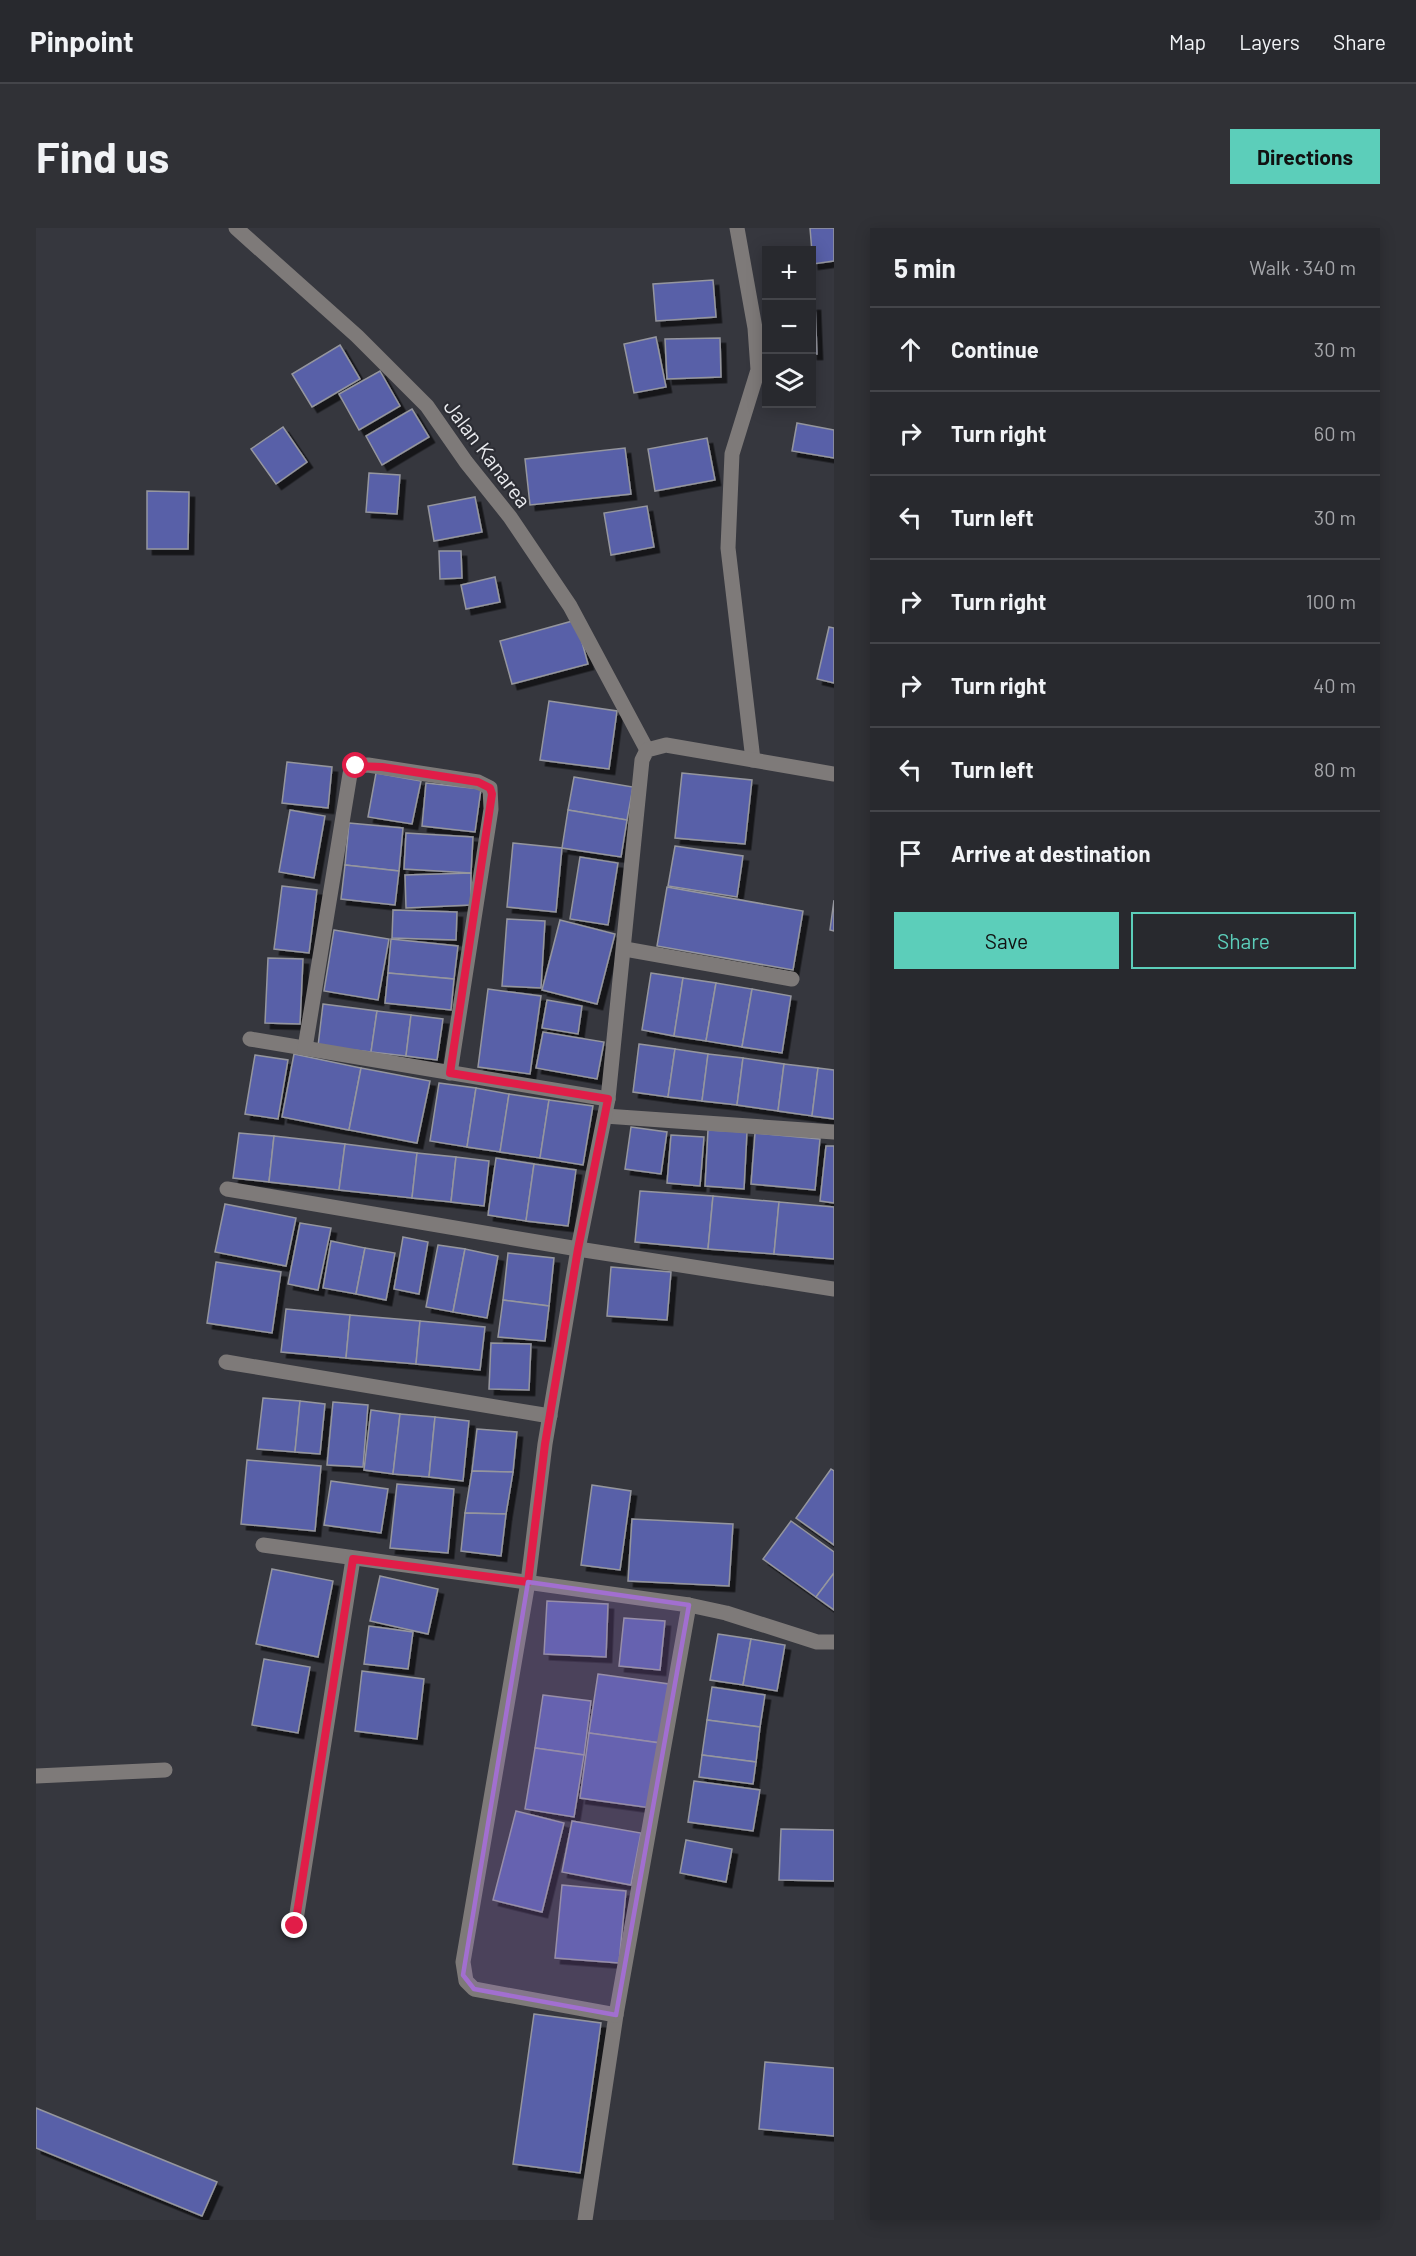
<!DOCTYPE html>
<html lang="en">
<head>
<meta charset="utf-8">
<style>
	:root { --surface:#28292e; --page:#303136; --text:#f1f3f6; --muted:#a5a6aa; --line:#44454a; --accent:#5cceba }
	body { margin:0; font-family:Barlow,sans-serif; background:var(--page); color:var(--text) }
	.controls { position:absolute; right:18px; top:18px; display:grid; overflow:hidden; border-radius:0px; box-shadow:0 3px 15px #0003 }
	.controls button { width:54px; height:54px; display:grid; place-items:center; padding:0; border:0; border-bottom:2px solid var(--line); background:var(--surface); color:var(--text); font:30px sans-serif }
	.stop { position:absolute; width:18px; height:18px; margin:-14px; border:4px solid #e11d48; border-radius:50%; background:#fff }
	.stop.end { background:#e11d48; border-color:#fff; box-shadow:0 2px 6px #0008 }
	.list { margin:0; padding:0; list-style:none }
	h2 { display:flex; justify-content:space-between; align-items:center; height:78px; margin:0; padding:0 24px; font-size:26px }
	h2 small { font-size:20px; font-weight:400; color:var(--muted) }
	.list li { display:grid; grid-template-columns:39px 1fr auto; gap:18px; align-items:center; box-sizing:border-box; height:84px; padding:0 24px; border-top:2px solid var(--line) }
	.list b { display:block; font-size:22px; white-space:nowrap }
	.list em { font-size:20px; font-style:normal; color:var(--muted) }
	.actions { display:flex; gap:12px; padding:18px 24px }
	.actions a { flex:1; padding:14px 0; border:2px solid var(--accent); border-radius:0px; text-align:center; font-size:21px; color:var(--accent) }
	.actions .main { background:var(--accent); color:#111 }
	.icon { flex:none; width:33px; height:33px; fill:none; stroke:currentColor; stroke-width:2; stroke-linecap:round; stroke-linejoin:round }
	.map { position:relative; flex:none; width:798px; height:1992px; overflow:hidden; border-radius:0px }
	header { display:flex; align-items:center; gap:36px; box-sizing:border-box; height:84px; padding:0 30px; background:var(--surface); border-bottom:2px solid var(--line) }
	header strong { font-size:28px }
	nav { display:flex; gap:33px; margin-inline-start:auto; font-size:21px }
	.intro { display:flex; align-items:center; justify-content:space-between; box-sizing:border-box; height:144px; padding:0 36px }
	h1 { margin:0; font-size:42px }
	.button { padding:15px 27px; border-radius:0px; background:var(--accent); color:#111; font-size:21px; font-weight:700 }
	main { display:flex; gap:36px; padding:0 36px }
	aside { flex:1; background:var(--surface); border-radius:0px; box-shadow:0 3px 15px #0003 }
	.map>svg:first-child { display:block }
</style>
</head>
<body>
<header>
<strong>Pinpoint</strong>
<nav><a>Map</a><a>Layers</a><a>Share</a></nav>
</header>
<div class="intro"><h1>Find us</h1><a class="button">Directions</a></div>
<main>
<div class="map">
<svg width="798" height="1992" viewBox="0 0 798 1992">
	<defs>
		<filter id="shadow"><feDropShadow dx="5.5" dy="5.5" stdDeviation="0" flood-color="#0009"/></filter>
	</defs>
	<rect width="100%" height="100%" fill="#36373e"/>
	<g fill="#5860a8" stroke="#95969e" stroke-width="1.5" filter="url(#shadow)">
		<polygon points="774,0 798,0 798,33 777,36"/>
		<polygon points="677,52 680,89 620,93 617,56"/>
		<polygon points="776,77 779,77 781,126 776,126"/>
		<polygon points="620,109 630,159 598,165 588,116"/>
		<polygon points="684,110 685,149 631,151 629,111"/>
		<polygon points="304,117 324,151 276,179 256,146"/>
		<polygon points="344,143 364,178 323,202 303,166"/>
		<polygon points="376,181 393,209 346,237 330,208"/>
		<polygon points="761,195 798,202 798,230 756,223"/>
		<polygon points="247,199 271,234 240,256 215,221"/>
		<polygon points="671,210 679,252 619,263 612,221"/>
		<polygon points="589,220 595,266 494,277 489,231"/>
		<polygon points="333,245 364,247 361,286 330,284"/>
		<polygon points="111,263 153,264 152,321 111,321"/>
		<polygon points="439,269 446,304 398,313 392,278"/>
		<polygon points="611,278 618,319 575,327 568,285"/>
		<polygon points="403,323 425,323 426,350 404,351"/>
		<polygon points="459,349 464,374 430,381 425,357"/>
		<polygon points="540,392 552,436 476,456 464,413"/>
		<polygon points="793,399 798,400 798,455 781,451"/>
		<polygon points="513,473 581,483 573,541 504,532"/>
		<polygon points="251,534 296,539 292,580 246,575"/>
		<polygon points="340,545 385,553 376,596 332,589"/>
		<polygon points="646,545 716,552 709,616 639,610"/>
		<polygon points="538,549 597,559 591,592 532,582"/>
		<polygon points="390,555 445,561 439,604 386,598"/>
		<polygon points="254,582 289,588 278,650 243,644"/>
		<polygon points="532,582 591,592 585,629 526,620"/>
		<polygon points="313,595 367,600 363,643 309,637"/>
		<polygon points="370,605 437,609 435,645 368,641"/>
		<polygon points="477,615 526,620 520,684 471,679"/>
		<polygon points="639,618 707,628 701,669 632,658"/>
		<polygon points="544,629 582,635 572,697 534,691"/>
		<polygon points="309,637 363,643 359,677 305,671"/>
		<polygon points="435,645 435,677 370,680 369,647"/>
		<polygon points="246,658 281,662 273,725 238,721"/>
		<polygon points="631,659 767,683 757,742 621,718"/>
		<polygon points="798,672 798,703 794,702"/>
		<polygon points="357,682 421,684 420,712 356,710"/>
		<polygon points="471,691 509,693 505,760 466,758"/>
		<polygon points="524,692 579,706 561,776 506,762"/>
		<polygon points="298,702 353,711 342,772 288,763"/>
		<polygon points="355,711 422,718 418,751 352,745"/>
		<polygon points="232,730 267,731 264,796 229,795"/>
		<polygon points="352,745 418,751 415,782 349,775"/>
		<polygon points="615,745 647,750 638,808 606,802"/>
		<polygon points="647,750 680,755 670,813 638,808"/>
		<polygon points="680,755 716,761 706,819 670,813"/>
		<polygon points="452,761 505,768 494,846 442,839"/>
		<polygon points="716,761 755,768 746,825 706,819"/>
		<polygon points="511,772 546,778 542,806 506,800"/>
		<polygon points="287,776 341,783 335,824 282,818"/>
		<polygon points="341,783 375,787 370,828 335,824"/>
		<polygon points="375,787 407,791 401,832 370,828"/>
		<polygon points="507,804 568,814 561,851 500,840"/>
		<polygon points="603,816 639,821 632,869 597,864"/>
		<polygon points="639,821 672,826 666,873 632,869"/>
		<polygon points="258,826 325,840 313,902 246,889"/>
		<polygon points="672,826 707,830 701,877 666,873"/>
		<polygon points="219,827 252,832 242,891 209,886"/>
		<polygon points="707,830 748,836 742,883 701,877"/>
		<polygon points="748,836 782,840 776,888 742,883"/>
		<polygon points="325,840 394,853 381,915 313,902"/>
		<polygon points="782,840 798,842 798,891 776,888"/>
		<polygon points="403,855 440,860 431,919 394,913"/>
		<polygon points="440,860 473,866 464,924 431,919"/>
		<polygon points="473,866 513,872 504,930 464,924"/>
		<polygon points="513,872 557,878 547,937 504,930"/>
		<polygon points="595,899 631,904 625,946 589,941"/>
		<polygon points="672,902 711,904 708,961 669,958"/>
		<polygon points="203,905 238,908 233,954 197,950"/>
		<polygon points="719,905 784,911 779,962 715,956"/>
		<polygon points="635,907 668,909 664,958 631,955"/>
		<polygon points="238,908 309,916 303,962 233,954"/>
		<polygon points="309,916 381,925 376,970 303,962"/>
		<polygon points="790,918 798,918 798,975 784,973"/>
		<polygon points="381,925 420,929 415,974 376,970"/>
		<polygon points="420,929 453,933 448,978 415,974"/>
		<polygon points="460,930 498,936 490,993 452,987"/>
		<polygon points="498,936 540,942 532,998 490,993"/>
		<polygon points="604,963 677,968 672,1021 599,1014"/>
		<polygon points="677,968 743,974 738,1026 672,1021"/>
		<polygon points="743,974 798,979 798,1031 738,1026"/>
		<polygon points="189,976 260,990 250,1038 179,1024"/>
		<polygon points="264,995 295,1000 282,1062 252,1056"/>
		<polygon points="367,1009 392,1014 383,1066 358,1061"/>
		<polygon points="295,1013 329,1020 320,1066 287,1060"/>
		<polygon points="402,1017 429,1021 417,1084 390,1079"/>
		<polygon points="329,1020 359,1025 350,1072 320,1066"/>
		<polygon points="429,1021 462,1028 451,1090 417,1084"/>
		<polygon points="472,1025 518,1030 513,1078 467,1072"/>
		<polygon points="180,1034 245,1044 236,1105 171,1095"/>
		<polygon points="575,1039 635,1044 631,1092 571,1088"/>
		<polygon points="467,1072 513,1078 509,1113 462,1109"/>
		<polygon points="250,1081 314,1087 310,1130 245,1124"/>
		<polygon points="314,1087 384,1093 380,1136 310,1130"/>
		<polygon points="384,1093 449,1099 444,1142 380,1136"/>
		<polygon points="455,1115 495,1116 493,1162 453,1161"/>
		<polygon points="227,1170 264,1173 259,1224 221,1221"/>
		<polygon points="264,1173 289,1176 284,1226 259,1224"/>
		<polygon points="297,1174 332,1177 327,1239 291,1237"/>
		<polygon points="335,1182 364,1186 357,1246 328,1242"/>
		<polygon points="364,1186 399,1189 393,1249 357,1246"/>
		<polygon points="399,1189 433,1193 427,1253 393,1249"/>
		<polygon points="441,1201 481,1204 477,1244 436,1243"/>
		<polygon points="211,1232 285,1238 279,1303 205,1296"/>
		<polygon points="795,1241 798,1243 798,1317 760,1290"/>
		<polygon points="436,1243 477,1244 470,1286 429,1285"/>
		<polygon points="295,1253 352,1261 345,1305 288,1297"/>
		<polygon points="361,1256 418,1261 412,1325 354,1320"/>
		<polygon points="556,1257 595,1263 584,1342 545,1337"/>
		<polygon points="429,1285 470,1286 465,1328 425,1323"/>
		<polygon points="596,1291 697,1296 693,1358 592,1353"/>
		<polygon points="755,1293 798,1324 798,1345 780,1369 727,1331"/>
		<polygon points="236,1341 297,1353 282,1429 220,1416"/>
		<polygon points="798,1345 798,1382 780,1369"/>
		<polygon points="344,1348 402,1361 392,1406 334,1393"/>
		<polygon points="511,1373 572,1376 570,1429 508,1426"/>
		<polygon points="588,1390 629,1393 624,1442 583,1438"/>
		<polygon points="333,1398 377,1404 372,1441 328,1436"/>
		<polygon points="682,1406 715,1411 707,1457 674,1452"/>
		<polygon points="715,1411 749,1417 741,1463 707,1457"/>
		<polygon points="228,1431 274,1439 262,1505 216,1497"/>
		<polygon points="326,1443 388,1451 381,1511 319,1503"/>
		<polygon points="562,1446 633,1456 624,1515 553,1505"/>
		<polygon points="676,1459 729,1467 724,1499 671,1492"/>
		<polygon points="507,1467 555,1473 548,1527 499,1520"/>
		<polygon points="671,1492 724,1499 720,1534 666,1527"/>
		<polygon points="553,1505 624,1515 615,1580 544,1570"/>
		<polygon points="499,1520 548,1527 538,1589 489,1581"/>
		<polygon points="666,1527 720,1534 717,1556 663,1549"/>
		<polygon points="658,1553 724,1562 717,1603 652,1594"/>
		<polygon points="480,1583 528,1595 506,1684 457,1672"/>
		<polygon points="536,1593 605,1605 595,1657 526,1644"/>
		<polygon points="745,1601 798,1602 798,1653 743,1652"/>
		<polygon points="650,1612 696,1621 690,1654 644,1645"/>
		<polygon points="526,1657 590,1663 583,1735 519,1730"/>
		<polygon points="498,1786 565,1795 544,1945 477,1936"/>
		<polygon points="729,1834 798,1840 798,1908 723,1901"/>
		<polygon points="0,1880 181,1954 166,1988 0,1920"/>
	</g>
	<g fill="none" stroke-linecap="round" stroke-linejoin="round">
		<g stroke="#7e7a79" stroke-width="15">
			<polyline points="200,0 321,108 391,178 430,234 474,289 534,378 611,522"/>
			<polyline points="701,0 719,100 722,142 696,226 692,320 717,532"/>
			<polyline points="589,721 756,751"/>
			<polyline points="214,811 572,871"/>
			<polyline points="269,820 314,546 320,538 332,537 442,554 454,560 455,581 414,845"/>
			<polyline points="569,888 798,904"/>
			<polyline points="191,961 542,1021 798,1061"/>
			<polyline points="190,1134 514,1188"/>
			<polyline points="227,1317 653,1377 580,1787 549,1992"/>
			<polyline points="653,1377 690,1385 781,1414 798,1414"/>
			<polyline points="0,1548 129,1542"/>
			<polyline points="259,1698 317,1331"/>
			<polyline points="580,1787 438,1761 430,1753 427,1734 492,1354 509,1216 542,1021 572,871 606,532 611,522 630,517 798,546"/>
		</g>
	</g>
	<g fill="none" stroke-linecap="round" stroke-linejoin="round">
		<polyline stroke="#e11d48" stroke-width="8" points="259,1698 317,1331 492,1354 509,1216 542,1021 572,871 414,845 456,566 454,560 442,554 346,539 320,538"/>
	</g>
	<path fill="#a26fd0" fill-opacity="0.2" stroke="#a26fd0" stroke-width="4.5" stroke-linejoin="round" d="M 492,1354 L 653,1377 L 580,1787 L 438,1761 L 427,1747 Z"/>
	<g text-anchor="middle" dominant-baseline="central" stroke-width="4.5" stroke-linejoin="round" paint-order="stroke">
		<g font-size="21" fill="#ebecf0" stroke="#2c2d34">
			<text transform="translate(452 225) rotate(53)">Jalan Kanarea</text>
		</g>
	</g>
</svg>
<div class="controls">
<button>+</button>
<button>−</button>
<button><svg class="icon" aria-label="layers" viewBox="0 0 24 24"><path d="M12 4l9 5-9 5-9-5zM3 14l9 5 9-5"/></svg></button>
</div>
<div class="stop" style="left:320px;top:538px"></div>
<div class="stop end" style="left:259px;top:1698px"></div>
</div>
<aside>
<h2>5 min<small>Walk · 340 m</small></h2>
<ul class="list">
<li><svg class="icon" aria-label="ahead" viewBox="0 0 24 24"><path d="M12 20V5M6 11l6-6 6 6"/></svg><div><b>Continue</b></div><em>30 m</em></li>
<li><svg class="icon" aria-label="right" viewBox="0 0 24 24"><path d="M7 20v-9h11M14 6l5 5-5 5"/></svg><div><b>Turn right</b></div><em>60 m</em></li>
<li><svg class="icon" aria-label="left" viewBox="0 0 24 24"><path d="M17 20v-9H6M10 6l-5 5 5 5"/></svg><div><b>Turn left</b></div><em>30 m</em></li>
<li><svg class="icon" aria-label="right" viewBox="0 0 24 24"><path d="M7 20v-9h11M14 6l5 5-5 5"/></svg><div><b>Turn right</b></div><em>100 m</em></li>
<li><svg class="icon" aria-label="right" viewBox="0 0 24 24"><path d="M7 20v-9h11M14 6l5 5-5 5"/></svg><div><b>Turn right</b></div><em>40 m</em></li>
<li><svg class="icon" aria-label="left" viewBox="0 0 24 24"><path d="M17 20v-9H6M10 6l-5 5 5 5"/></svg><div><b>Turn left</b></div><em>80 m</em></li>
<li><svg class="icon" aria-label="arrive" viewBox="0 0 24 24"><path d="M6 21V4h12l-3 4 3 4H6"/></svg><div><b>Arrive at destination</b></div></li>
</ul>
<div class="actions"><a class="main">Save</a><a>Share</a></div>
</aside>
</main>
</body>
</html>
